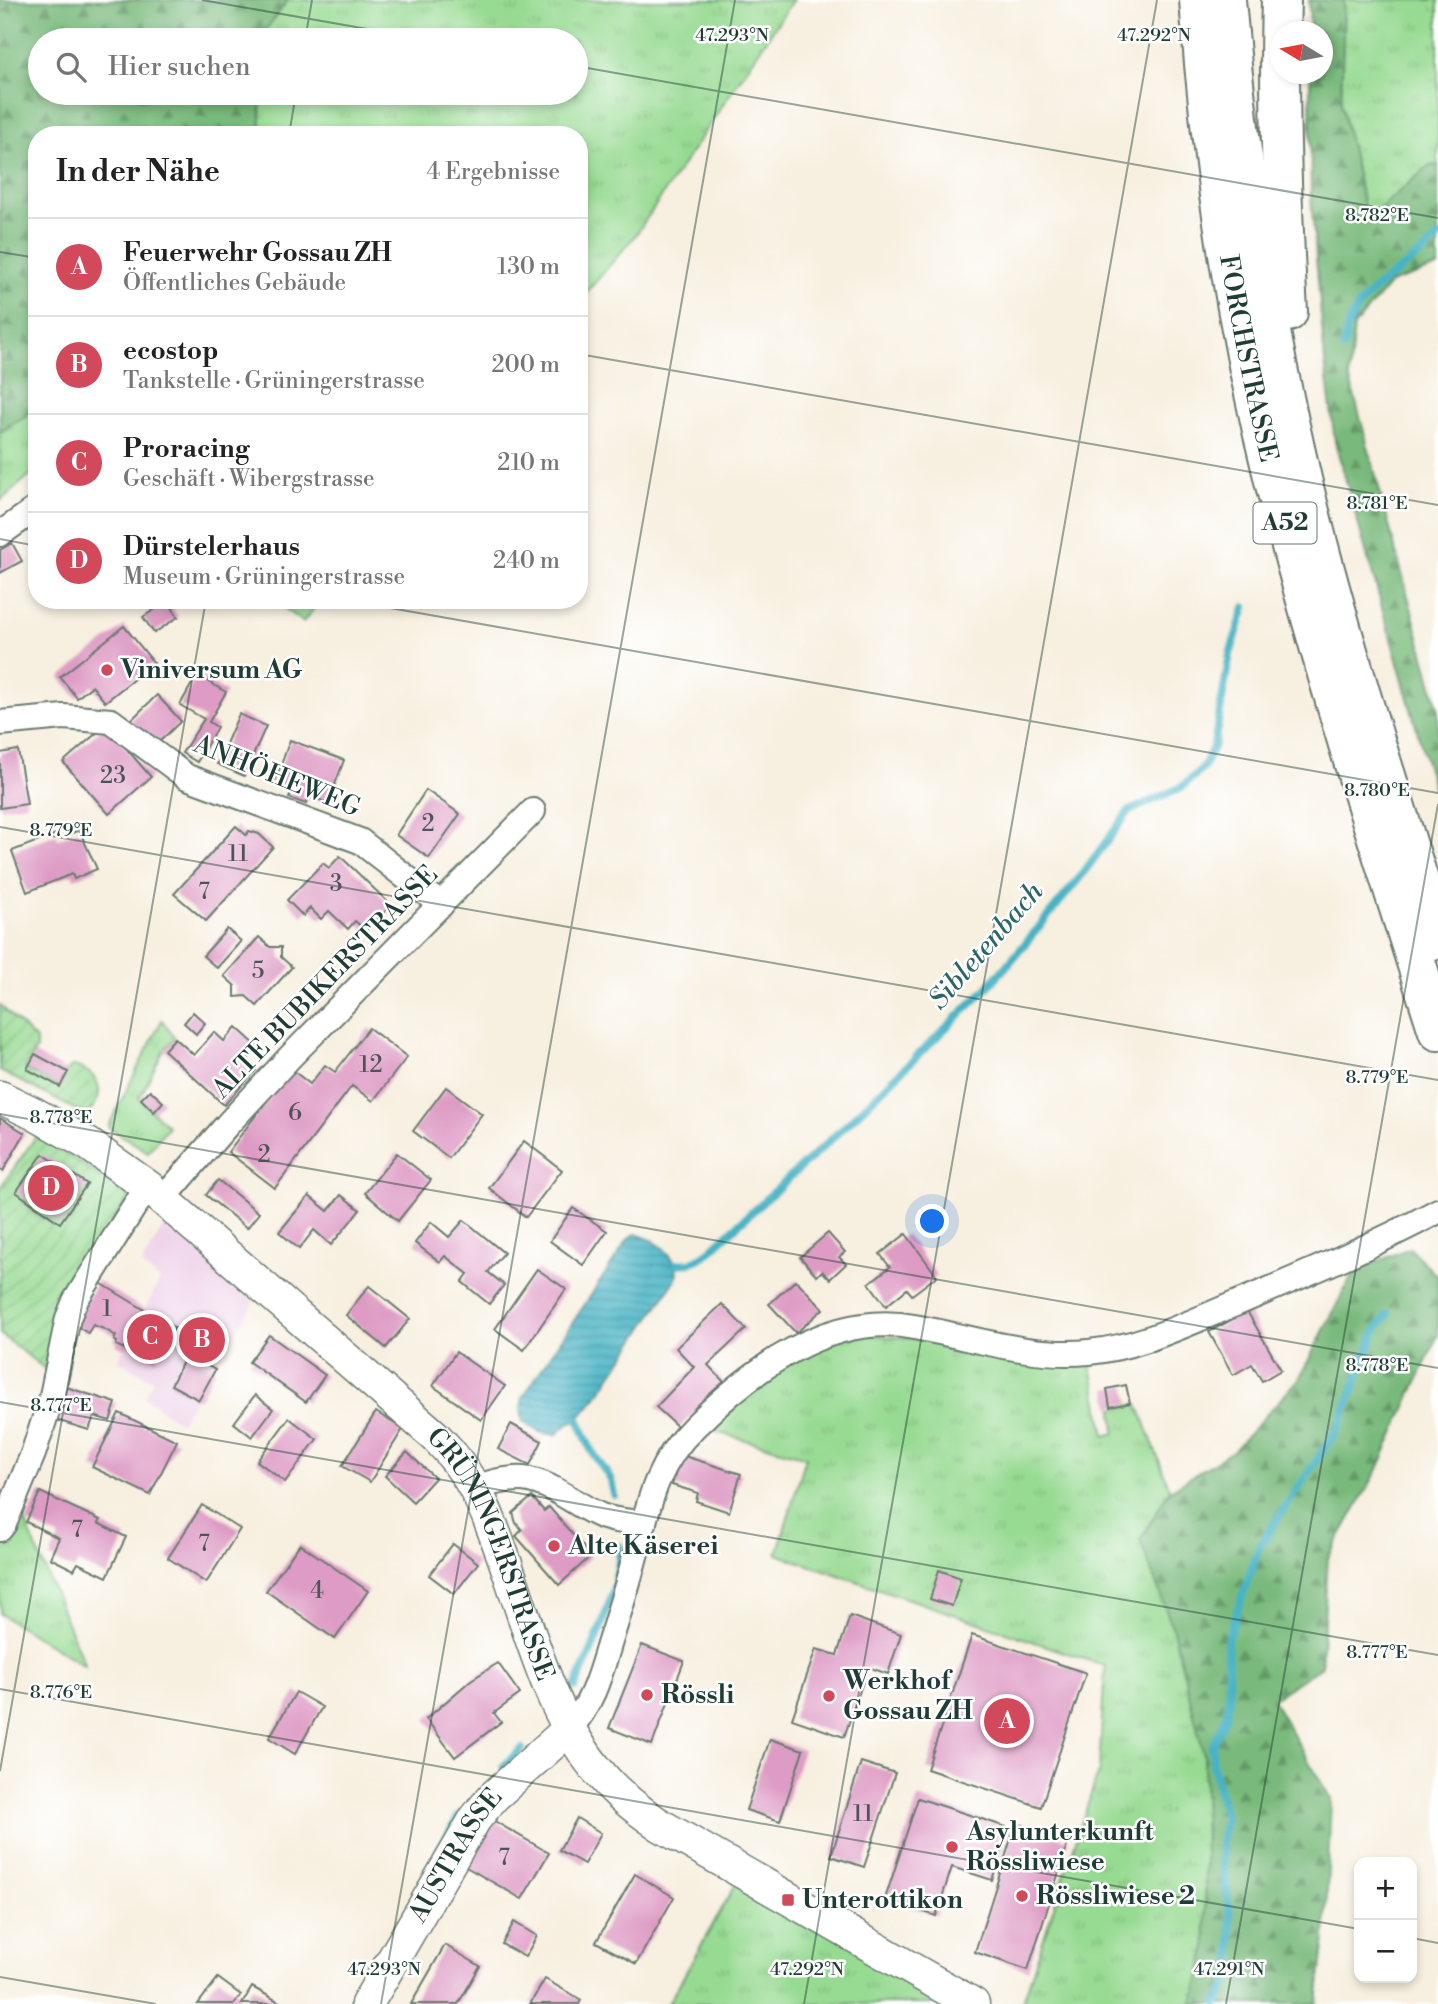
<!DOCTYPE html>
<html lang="de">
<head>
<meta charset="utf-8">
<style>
	:root { --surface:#fff; --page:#f2f2f2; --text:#222; --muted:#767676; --line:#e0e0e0; --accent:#d1495b }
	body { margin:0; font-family:"Libre Bodoni",serif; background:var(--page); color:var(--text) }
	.controls { position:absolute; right:21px; bottom:21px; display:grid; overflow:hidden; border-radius:14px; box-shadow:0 4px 10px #0003 }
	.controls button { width:63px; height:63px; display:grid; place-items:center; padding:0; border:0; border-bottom:2px solid var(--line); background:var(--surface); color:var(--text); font:35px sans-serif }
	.compass { position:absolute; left:1270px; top:21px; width:63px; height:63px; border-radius:50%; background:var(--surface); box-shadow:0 4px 10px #0003; rotate:280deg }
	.you { position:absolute; left:933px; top:1222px; width:24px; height:24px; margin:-18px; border:5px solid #fff; border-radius:50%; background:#1a73e8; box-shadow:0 0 0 10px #1a73e833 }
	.badge { display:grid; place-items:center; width:46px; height:46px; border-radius:50%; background:var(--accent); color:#fff; font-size:23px; font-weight:700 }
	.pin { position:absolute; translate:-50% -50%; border:4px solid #fff; box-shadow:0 2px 7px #0006 }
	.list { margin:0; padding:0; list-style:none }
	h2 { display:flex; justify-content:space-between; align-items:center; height:91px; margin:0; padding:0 28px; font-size:30px }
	h2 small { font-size:23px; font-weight:400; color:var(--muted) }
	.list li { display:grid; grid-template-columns:46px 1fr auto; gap:21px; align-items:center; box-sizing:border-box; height:98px; padding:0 28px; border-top:2px solid var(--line) }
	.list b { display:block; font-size:26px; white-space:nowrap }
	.list p { margin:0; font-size:23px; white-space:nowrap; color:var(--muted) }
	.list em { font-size:23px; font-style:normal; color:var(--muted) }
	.icon { flex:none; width:38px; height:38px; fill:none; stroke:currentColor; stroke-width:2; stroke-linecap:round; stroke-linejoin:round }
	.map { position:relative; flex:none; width:1438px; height:2004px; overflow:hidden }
	.search { position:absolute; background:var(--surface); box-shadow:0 4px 10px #0003; left:28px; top:28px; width:560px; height:77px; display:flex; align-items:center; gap:18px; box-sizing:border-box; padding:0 24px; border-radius:38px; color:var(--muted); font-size:26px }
	.panel { position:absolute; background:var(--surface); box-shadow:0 4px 10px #0003; left:28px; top:126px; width:560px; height:483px; border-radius:28px }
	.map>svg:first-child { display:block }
</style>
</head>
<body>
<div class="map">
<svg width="1438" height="2004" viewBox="0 0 1438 2004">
	<defs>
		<pattern id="grass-tufts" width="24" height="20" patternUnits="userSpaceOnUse" patternTransform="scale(1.75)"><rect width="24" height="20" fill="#97da92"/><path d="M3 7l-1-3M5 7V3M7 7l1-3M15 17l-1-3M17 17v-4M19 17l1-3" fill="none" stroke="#82bc7e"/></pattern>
		<pattern id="forest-firs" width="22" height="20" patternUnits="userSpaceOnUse" patternTransform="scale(1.75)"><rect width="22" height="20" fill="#79ba7c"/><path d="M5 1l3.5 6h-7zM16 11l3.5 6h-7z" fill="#639866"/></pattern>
		<pattern id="garden-furrows" width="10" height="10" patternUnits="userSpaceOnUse" patternTransform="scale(1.75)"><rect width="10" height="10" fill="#97da92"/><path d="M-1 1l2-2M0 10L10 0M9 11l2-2" fill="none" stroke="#82bc7e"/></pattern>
		<pattern id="water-rules" width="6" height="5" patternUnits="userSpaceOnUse" patternTransform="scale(1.75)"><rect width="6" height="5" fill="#47b3c5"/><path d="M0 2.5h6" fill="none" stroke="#3b93a1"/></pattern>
	</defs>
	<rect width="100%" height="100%" fill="#fff"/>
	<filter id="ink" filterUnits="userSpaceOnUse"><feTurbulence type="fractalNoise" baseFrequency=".0143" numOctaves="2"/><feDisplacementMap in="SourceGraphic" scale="14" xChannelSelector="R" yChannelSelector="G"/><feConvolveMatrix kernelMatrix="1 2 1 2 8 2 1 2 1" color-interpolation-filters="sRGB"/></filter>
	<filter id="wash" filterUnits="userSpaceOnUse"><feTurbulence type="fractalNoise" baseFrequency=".00686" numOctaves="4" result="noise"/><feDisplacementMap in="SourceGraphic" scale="28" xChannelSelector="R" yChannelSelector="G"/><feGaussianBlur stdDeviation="1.57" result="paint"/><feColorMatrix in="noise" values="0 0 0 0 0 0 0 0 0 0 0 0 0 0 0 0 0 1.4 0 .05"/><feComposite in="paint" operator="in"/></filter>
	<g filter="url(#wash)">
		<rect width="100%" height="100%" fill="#f7efdf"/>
		<polygon fill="#eed0e8" points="165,1224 254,1302 180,1423 144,1397 153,1380 118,1360 160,1280 141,1265"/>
		<g fill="url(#grass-tufts)" stroke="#5b8c63" stroke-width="2">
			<polygon points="288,0 793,0 635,236 579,301 579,135 261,135 260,93 576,93 576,40 258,40"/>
			<polygon points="1344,0 1438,0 1438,165 1429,166 1367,220 1341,103"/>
			<polygon points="37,409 37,469 0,501 0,432"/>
			<polygon points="274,600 321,600 303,622"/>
			<polygon points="162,1020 175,1038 164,1050 139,1099 168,1126 148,1152 108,1127"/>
			<polygon points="832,1332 1088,1352 1105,1436 1115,1433 1113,1409 1138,1404 1170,1490 1140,1540 1172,1625 1204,1755 1206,1950 1193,2004 1022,2004 1099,1770 1105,1666 777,1554 806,1457 695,1426"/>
			<polygon points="0,1502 26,1523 85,1666 0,1614"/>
			<polygon points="742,1873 972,2004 668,2004"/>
		</g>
		<g fill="url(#forest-firs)" stroke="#4c7c58" stroke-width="2">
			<polygon points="0,0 288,0 258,40 40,40 40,93 260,93 261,135 37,135 37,409 0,432"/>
			<polygon points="1309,0 1344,0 1341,103 1367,219 1429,166 1438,165 1438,267 1390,283 1354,326 1349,376 1438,708 1438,804 1335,442 1325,362 1311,199 1310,74 1322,74 1322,32 1310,31"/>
			<polygon points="1410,1248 1438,1277 1438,1335 1377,1471 1328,1558 1321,1667 1272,1699 1331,1799 1325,1939 1317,2004 1193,2004 1206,1950 1204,1755 1172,1626 1140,1540 1170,1490 1234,1450 1299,1379 1354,1271"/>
		</g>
		<g fill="url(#garden-furrows)" stroke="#5b8c63" stroke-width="2">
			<path d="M 0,1005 L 36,1040 L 36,1049 L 25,1069 L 60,1087 L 68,1070 L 73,1066 C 99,1072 109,1094 87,1113 L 82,1113 L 0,1071 Z"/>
			<polygon points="37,1135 130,1195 55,1321 45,1369 0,1334 0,1188"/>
		</g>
		<path fill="url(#water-rules)" stroke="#33787c" stroke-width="2" d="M 635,1234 C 654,1238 682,1257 676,1279 L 597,1397 L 580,1417 L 568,1424 L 556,1435 L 541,1433 L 523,1422 L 521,1409 L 523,1397 L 629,1238 Z"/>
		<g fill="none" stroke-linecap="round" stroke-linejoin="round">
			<g stroke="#47b3c5" stroke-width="8">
				<path d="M 1343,348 C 1345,341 1345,333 1348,326 C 1359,294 1393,276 1418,256 C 1425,251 1431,244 1438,237"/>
				<polyline points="677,1264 690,1263 704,1256 839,1132 986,989 1010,962 1081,876 1129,811 1182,787 1203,768 1214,745 1230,654 1245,607"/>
				<polyline points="578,1419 591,1450 611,1480 614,1495"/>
				<path d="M 575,1687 C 591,1653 623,1582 619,1546"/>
				<polyline points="504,1766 522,1749"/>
				<polyline points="438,1851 458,1817"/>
				<polyline points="1217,2004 1232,1973 1230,1914 1222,1863 1221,1844 1225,1818 1213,1766 1212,1747 1226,1715 1229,1697 1227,1640 1260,1545 1338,1428 1376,1330 1388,1314"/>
			</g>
		</g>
		<g id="blocks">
			<g fill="#de9bc5">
				<polygon points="12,543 22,561 0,573 0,550"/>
				<polygon points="168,601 178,617 154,633 143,617"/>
				<polygon points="124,626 154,663 105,702 92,686 77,698 60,677"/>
				<polygon points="197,675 226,692 209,722 217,727 197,762 182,753 204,719 180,705"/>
				<polygon points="157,695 181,721 155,746 131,720"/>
				<polygon points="239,714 266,726 244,776 217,764"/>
				<polygon points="106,725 151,777 109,814 63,762"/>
				<polygon points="290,740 344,760 328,803 309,796 306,804 289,798 293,790 274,784"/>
				<polygon points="18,750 27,804 0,808 0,753"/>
				<polygon points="426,790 460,814 429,858 396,835"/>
				<polygon points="236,826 246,835 249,831 259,834 273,847 206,921 174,894"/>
				<polygon points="79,830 97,869 74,879 72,874 27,892 12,851 56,834 58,839"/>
				<polygon points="340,856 391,905 366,931 355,921 348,929 329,911 321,919 310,908 303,916 287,900 323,863 329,868"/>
				<polygon points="227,929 241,941 217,968 203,956"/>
				<polygon points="259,937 270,947 281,947 281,957 292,967 257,1006 246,996 235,997 235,986 224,976"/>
				<polygon points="193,1012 205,1023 196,1034 184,1023"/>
				<polygon points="236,1027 258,1047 246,1061 256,1070 224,1105 164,1050 175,1038 194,1055 214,1032 224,1041"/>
				<polygon points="369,1028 407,1057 373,1101 352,1086 275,1188 228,1152 291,1069 310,1084 325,1065 335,1072"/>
				<polygon points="35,1054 68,1072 60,1087 27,1069"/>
				<polygon points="446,1087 482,1114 449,1158 413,1131"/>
				<polygon points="150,1090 163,1102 154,1112 141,1099"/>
				<polygon points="0,1118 25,1133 3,1171 0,1170"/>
				<polygon points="524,1141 562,1170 526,1217 489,1188"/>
				<polygon points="397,1153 431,1180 398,1221 365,1193"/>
				<polygon points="43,1154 87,1184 60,1223 16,1192"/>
				<polygon points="218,1180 259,1213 247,1228 206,1195"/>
				<polygon points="341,1195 360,1210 331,1245 314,1230 299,1249 279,1232 309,1196 328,1211"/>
				<polygon points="573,1208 607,1231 583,1265 550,1241"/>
				<polygon points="464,1220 504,1253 488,1272 504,1285 489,1304 462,1282 468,1274 445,1256 440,1262 415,1243 431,1222 449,1237"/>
				<polygon points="828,1233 845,1252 839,1257 846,1264 830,1279 822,1271 817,1276 800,1257"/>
				<polygon points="906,1234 937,1276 912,1295 907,1289 886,1306 869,1283 890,1267 880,1254"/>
				<polygon points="537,1269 566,1289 524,1350 495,1329"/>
				<polygon points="796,1280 823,1309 796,1333 769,1304"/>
				<polygon points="97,1281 175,1328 156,1360 130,1345 129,1348 125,1347 124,1349 116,1345 117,1342 114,1340 116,1336 104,1329 93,1325 88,1333 74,1325"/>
				<polygon points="369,1286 410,1319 386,1348 346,1315"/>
				<polygon points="722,1304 746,1329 708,1365 725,1383 679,1428 656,1407 694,1367 676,1348"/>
				<polygon points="1247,1311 1281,1370 1262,1381 1252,1364 1233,1375 1209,1332"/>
				<polygon points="193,1328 216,1342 211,1351 188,1337"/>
				<polygon points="269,1335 325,1375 306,1402 249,1362"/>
				<polygon points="456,1352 505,1386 481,1420 433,1386"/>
				<polygon points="187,1354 215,1370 199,1400 171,1385"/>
				<polygon points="1126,1385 1130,1403 1110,1407 1107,1389"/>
				<polygon points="66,1387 116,1403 110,1421 94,1416 89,1430 56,1420"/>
				<polygon points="255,1395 273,1409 252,1437 234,1423"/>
				<polygon points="376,1412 403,1429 370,1482 342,1466"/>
				<polygon points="119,1413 177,1441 150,1495 92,1467"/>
				<polygon points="289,1418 317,1439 285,1482 257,1461"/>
				<polygon points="511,1424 542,1441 530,1465 498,1449"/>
				<polygon points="407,1452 435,1478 413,1502 385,1476"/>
				<polygon points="681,1455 741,1474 729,1512 696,1501 698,1493 672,1485"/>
				<polygon points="40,1492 100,1520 98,1523 126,1537 107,1577 78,1563 74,1570 50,1558 59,1538 26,1522"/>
				<polygon points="532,1497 544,1511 549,1507 591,1556 559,1585 516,1536 522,1530 516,1523 513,1513"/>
				<polygon points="202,1505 240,1529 206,1583 168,1558"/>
				<polygon points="300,1544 368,1591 335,1639 266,1591"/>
				<polygon points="453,1544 478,1563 454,1594 429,1575"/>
				<polygon points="939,1570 961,1578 952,1606 930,1599"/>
				<polygon points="850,1616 901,1634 888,1674 868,1667 844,1737 792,1719 816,1649 837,1655"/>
				<polygon points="972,1635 1086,1673 1041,1807 927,1769"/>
				<polygon points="642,1645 684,1661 652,1745 609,1728"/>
				<polygon points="498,1663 520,1694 494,1713 501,1722 455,1757 426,1719 471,1680"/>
				<polygon points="296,1692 322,1707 295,1754 269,1738"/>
				<polygon points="770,1739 803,1750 780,1821 746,1810"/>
				<polygon points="861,1762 895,1773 864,1867 831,1856"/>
				<polygon points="918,1798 1009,1828 992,1880 952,1867 936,1916 885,1899"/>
				<polygon points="486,1816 549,1853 522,1899 459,1863"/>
				<polygon points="577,1818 601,1833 584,1864 559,1850"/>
				<polygon points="1016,1823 1069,1840 1028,1970 975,1952"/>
				<polygon points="635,1874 674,1897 636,1964 596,1942"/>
				<polygon points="514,1922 537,1936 525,1957 502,1944"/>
				<polygon points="445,1945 480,1966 468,1987 458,2004 411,2004"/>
				<polygon points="218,1978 241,1995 234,2004 198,2004"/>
				<polygon points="545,1979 581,2000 579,2004 530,2004"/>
				<polygon points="252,1987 283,2004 242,2004"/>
			</g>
		</g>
	</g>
	<g filter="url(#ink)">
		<use href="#blocks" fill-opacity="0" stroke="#6b7b70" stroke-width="2"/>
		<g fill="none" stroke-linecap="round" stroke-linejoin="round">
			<defs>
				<g id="minor">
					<polyline points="0,534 37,508"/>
					<polyline points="0,723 64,717 111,721 187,777 360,841 441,905"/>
					<polyline points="163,1199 227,1125 290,1057 533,811"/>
					<path d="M 476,1487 C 491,1483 507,1478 523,1479 C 552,1482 575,1505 601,1516 C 615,1521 629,1522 644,1523"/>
					<polyline points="0,1529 4,1524 33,1454 52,1396 68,1318 75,1301 135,1205 150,1188"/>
					<path d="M 569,1729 C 591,1706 599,1678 608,1648 C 616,1622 624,1597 631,1571 C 647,1515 651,1469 694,1427 C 751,1370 829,1311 914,1327 C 971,1337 1030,1358 1089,1352 C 1141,1347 1188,1323 1235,1304 C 1304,1275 1373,1246 1438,1211"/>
				</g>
				<g id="tertiary">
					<path id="s1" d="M 0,1097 L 33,1113 L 88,1144 L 150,1188 L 435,1436 C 476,1477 489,1516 508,1570 C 533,1641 552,1719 603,1777 C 619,1796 639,1811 660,1825 L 973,2004"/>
					<path id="s2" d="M 367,2004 L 475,1819 L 493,1797 L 569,1729"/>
				</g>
				<g id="trunk">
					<path id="s3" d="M 1199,0 C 1210,165 1236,329 1276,489 C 1323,672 1381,852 1438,1031"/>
					<path d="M 1226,0 C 1239,162 1265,321 1302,479 C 1339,635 1390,788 1438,940"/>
					<path d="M 1281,0 C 1278,104 1282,208 1288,312"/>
				</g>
			</defs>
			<use href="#minor" stroke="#6b7b70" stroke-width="28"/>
			<use href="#tertiary" stroke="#6b7b70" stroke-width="35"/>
			<use href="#trunk" stroke="#6b7b70" stroke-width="42"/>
			<use href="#minor" stroke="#fff" stroke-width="24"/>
			<use href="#tertiary" stroke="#fff" stroke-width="32"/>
			<use href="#trunk" stroke="#fff" stroke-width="38"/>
		</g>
	</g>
	<path fill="none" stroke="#1f3d34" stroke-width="2" stroke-opacity="0.45" d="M 202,0 L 430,40M 305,40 L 312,0M 576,66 L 1438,218M 289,135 L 296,93M 0,252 L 37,258M 579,354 L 1438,505M 0,539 L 37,546M 345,600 L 1438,793M 0,827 L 1438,1080M 0,1114 L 1438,1368M 0,1402 L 1438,1655M 0,1689 L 1359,1929M 0,1771 L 206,600M 1412,1938 L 1438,1943M 0,1977 L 156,2004M 381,2004 L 735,0M 804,2004 L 1157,0M 1226,2004 L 1438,804"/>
	<g fill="#d1495b" stroke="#fff" stroke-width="2.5">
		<circle cx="107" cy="670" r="7"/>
		<circle cx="554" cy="1546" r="7"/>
		<circle cx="647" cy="1695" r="7"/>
		<circle cx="829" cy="1696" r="7"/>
		<circle cx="952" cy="1847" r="7"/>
		<circle cx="1022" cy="1896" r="7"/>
		<rect x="781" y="1893" width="14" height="14" rx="3.5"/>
	</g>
	<g text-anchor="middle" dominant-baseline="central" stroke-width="5" stroke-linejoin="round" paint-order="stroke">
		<g font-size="23" fill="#4f5458">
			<text x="113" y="776">23</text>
			<text x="428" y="824">2</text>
			<text x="238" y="854">11</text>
			<text x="336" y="884">3</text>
			<text x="204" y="892">7</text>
			<text x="258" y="971">5</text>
			<text x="371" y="1065">12</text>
			<text x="295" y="1113">6</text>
			<text x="264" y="1155">2</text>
			<text x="107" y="1309">1</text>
			<text x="77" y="1530">7</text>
			<text x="204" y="1544">7</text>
			<text x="317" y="1591">4</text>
			<text x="863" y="1814">11</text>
			<text x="504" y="1858">7</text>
		</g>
		<rect fill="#fff" stroke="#627771" stroke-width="2" x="1253.5" y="502.5" width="63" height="41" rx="5"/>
		<g font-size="24" font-weight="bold" fill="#1f3d34">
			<text x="1285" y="523">A52</text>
		</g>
		<g font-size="26" fill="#1f3d34" stroke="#fff">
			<text stroke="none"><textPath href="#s3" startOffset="362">FORCHSTRASSE</textPath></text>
			<text transform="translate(277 776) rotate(22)">ANHÖHEWEG</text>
			<text transform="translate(325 982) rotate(-46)">ALTE BUBIKERSTRASSE</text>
			<text stroke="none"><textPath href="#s1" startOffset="686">GRÜNINGERSTRASSE</textPath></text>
			<text stroke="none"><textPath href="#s2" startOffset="173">AUSTRASSE</textPath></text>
		</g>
		<g font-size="26" font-weight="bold" fill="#1f3d34" stroke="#fff" text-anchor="start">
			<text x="121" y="670">Viniversum AG</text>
			<text x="568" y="1546">Alte Käserei</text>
			<text x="843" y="1681">Werkhof<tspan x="843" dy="30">Gossau ZH</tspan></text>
			<text x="661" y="1695">Rössli</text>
			<text x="966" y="1832">Asylunterkunft<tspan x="966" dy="30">Rössliwiese</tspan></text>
			<text x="1036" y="1896">Rössliwiese 2</text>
			<text x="802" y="1900">Unterottikon</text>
		</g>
		<g font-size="28" font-style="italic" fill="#2d6667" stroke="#fff">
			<text transform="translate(986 946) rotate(-49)">Sibletenbach</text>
		</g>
	</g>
	<g font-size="18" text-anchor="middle" fill="#1f3d34" stroke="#fff" stroke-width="5" stroke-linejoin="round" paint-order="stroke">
		<text x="732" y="41">47.293°N</text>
		<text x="1154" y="41">47.292°N</text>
		<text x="1377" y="221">8.782°E</text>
		<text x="1377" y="509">8.781°E</text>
		<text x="1377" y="796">8.780°E</text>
		<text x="61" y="836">8.779°E</text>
		<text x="1377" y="1083">8.779°E</text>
		<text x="61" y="1123">8.778°E</text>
		<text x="1377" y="1371">8.778°E</text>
		<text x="61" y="1411">8.777°E</text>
		<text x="1377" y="1658">8.777°E</text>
		<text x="61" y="1698">8.776°E</text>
		<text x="384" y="1975">47.293°N</text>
		<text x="807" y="1975">47.292°N</text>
		<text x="1229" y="1975">47.291°N</text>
	</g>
</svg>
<div class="controls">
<button>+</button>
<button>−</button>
</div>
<svg class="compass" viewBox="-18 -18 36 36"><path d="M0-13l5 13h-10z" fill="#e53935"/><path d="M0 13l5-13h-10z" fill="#767676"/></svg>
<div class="you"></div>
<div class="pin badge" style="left:1007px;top:1721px">A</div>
<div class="pin badge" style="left:202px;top:1340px">B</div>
<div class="pin badge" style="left:150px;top:1337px">C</div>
<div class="pin badge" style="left:51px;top:1188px">D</div>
<div class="search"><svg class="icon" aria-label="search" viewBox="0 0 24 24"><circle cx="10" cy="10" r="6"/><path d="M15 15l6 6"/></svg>Hier suchen</div>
<section class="panel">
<h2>In der Nähe<small>4 Ergebnisse</small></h2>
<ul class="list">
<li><span class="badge">A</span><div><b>Feuerwehr Gossau ZH</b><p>Öffentliches Gebäude</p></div><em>130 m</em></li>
<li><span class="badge">B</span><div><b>ecostop</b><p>Tankstelle · Grüningerstrasse</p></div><em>200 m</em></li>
<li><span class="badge">C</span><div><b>Proracing</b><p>Geschäft · Wibergstrasse</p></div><em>210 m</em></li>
<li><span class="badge">D</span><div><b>Dürstelerhaus</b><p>Museum · Grüningerstrasse</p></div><em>240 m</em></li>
</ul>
</section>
</div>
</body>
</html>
